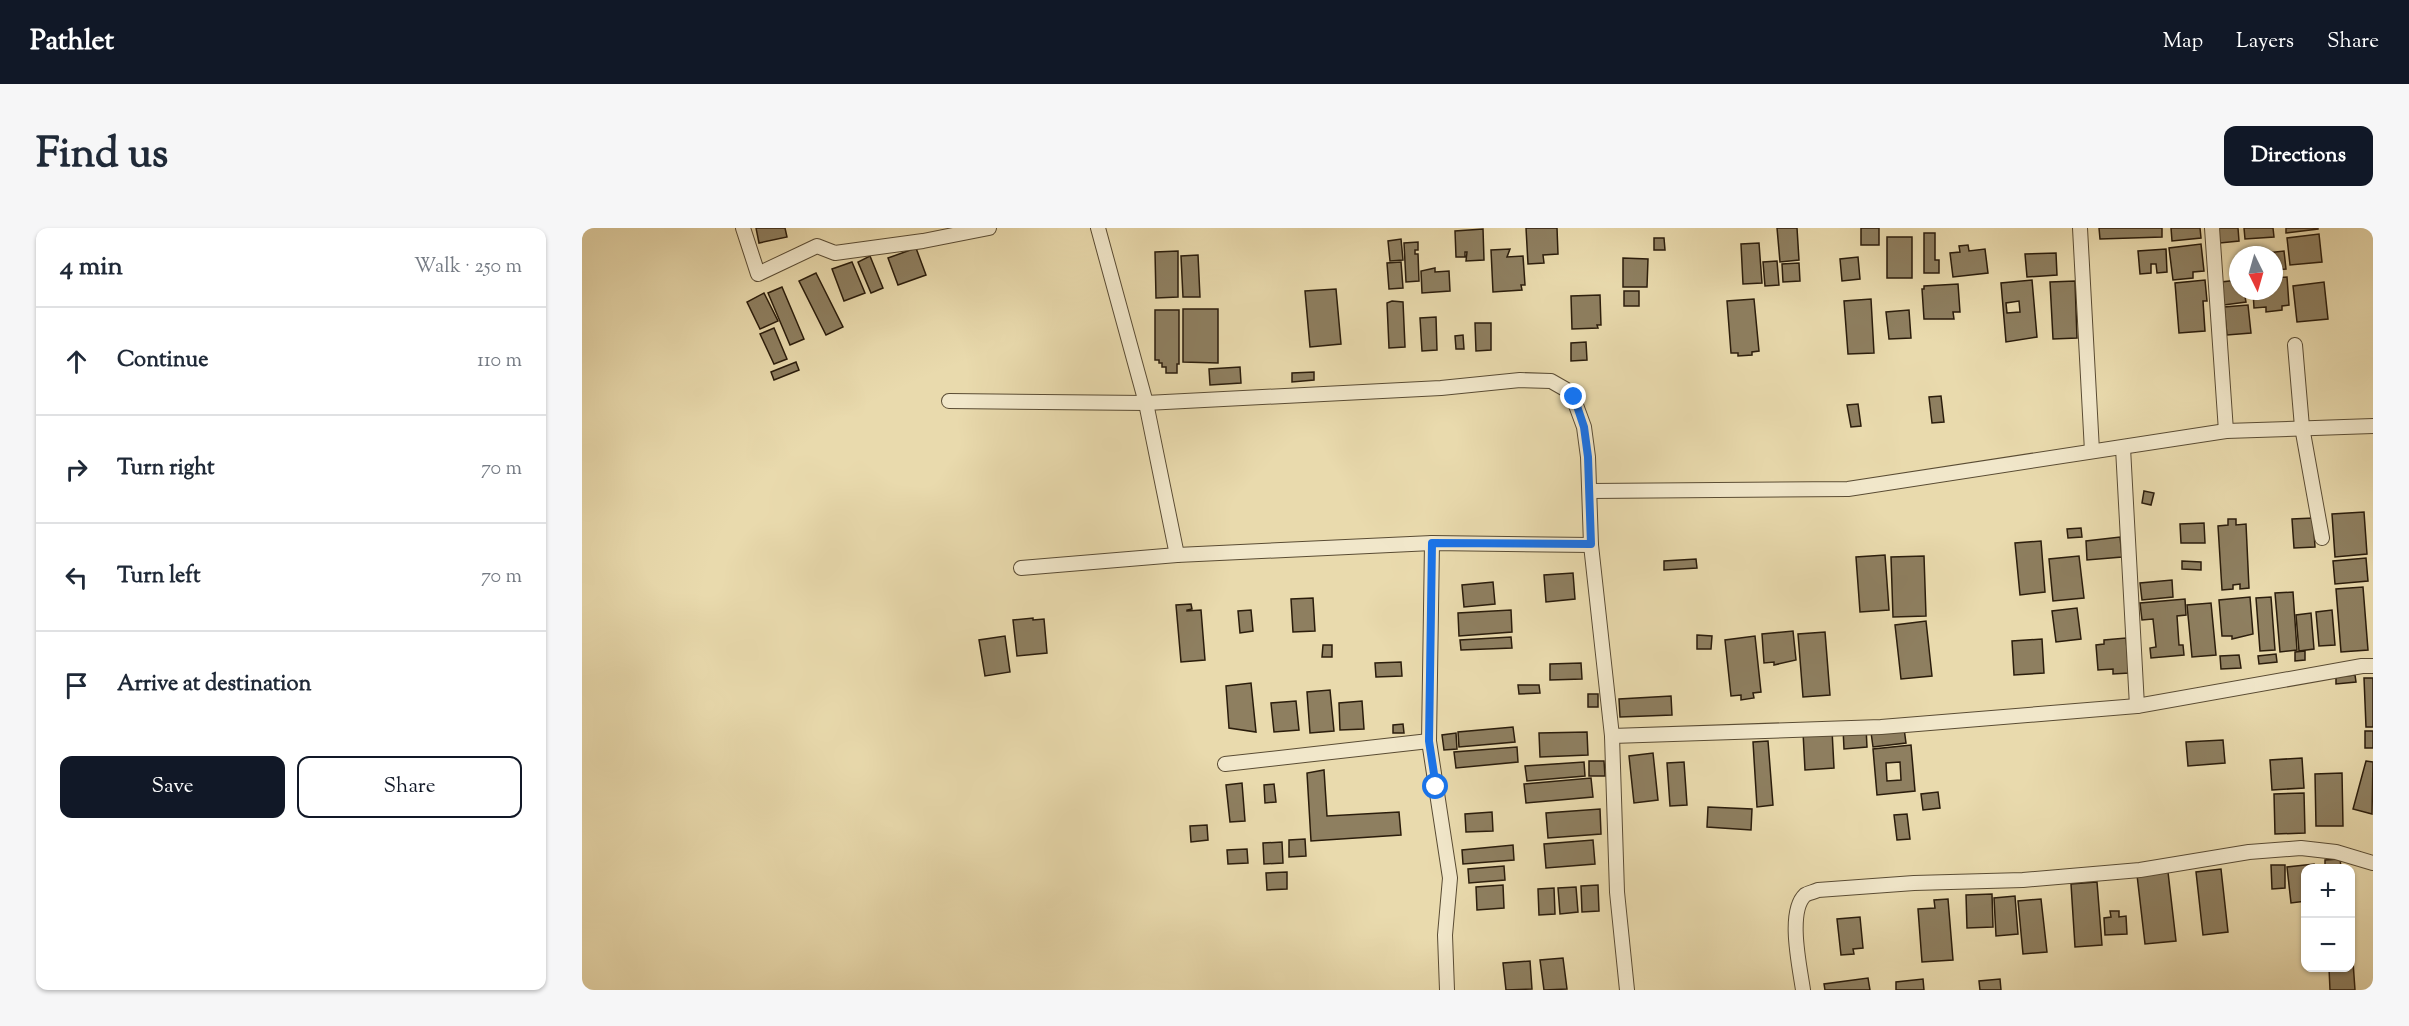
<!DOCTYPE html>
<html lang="en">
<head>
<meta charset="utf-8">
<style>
	:root { --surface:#fff; --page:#f6f6f7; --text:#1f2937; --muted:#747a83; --line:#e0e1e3; --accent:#111827 }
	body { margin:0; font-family:"Sorts Mill Goudy",serif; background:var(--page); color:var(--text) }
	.controls { position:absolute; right:18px; bottom:18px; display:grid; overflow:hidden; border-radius:12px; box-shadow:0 2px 4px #0004 }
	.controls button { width:54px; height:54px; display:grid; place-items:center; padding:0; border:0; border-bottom:2px solid var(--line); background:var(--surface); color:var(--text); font:30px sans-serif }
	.compass { position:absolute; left:1647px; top:18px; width:54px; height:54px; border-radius:50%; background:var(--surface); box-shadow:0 2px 4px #0004; rotate:175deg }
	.stop { position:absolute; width:18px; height:18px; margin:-14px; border:4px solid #1a73e8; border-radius:50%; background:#fff }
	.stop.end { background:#1a73e8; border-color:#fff; box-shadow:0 2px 6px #0008 }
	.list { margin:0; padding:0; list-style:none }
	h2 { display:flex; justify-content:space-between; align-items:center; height:78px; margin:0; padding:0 24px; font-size:26px }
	h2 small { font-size:20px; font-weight:400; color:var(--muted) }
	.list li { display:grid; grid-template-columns:39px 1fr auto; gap:18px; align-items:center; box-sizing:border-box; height:108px; padding:0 24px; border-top:2px solid var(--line) }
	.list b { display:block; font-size:22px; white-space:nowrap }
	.list em { font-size:20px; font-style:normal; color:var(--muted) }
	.actions { display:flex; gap:12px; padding:18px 24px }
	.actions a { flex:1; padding:14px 0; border:2px solid var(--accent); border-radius:12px; text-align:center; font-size:21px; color:var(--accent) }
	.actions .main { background:var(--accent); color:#fff }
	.icon { flex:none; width:33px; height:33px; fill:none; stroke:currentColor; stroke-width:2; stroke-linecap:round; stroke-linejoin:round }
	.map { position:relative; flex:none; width:1791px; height:762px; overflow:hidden; border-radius:12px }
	header { display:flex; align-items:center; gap:36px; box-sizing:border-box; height:84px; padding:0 30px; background:var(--accent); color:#fff }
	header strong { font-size:28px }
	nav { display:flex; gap:33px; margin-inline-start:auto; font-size:21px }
	.intro { display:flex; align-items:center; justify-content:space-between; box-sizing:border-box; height:144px; padding:0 36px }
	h1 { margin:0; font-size:42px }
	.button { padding:15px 27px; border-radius:12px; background:var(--accent); color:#fff; font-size:21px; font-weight:700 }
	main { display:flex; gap:36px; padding:0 36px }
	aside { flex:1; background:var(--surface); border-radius:12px; box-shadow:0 2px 4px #0004 }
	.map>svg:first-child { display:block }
</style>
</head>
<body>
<header>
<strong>Pathlet</strong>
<nav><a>Map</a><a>Layers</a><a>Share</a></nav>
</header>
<div class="intro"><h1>Find us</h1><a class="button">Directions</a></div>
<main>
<aside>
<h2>4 min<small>Walk · 250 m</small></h2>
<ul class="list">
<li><svg class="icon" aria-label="ahead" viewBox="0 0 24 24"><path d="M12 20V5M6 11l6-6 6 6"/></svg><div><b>Continue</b></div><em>110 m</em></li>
<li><svg class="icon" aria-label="right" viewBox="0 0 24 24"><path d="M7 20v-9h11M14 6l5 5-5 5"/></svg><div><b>Turn right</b></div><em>70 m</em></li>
<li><svg class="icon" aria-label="left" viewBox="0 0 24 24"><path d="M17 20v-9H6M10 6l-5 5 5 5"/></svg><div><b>Turn left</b></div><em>70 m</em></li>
<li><svg class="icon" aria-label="arrive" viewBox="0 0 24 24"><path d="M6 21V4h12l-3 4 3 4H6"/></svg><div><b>Arrive at destination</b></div></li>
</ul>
<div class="actions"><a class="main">Save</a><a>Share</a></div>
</aside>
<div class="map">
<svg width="1791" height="762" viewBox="0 0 1791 762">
	<rect width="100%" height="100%" fill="#e9daad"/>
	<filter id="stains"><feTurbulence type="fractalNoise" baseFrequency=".00333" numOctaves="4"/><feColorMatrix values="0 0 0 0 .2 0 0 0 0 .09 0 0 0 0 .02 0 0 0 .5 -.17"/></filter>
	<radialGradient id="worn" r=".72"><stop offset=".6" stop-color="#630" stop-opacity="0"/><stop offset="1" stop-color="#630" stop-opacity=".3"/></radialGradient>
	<g fill="#8e7f60" stroke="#2b1d0c" stroke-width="1.5" fill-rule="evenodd">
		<polygon points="174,0 203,0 205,9 177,15"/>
		<polygon points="944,0 975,0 976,26 961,27 962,35 946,36"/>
		<polygon points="1195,0 1215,0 1217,32 1198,34"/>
		<rect x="1279" y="0" width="18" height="17"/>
		<polygon points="1517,0 1580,0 1580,9 1518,11"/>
		<polygon points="1589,0 1618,0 1619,10 1590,13"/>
		<polygon points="1633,0 1656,0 1657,13 1638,15 1637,9 1634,9"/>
		<polygon points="1662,0 1691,0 1692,9 1663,11"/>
		<polygon points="1704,0 1736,0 1736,1 1704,5"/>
		<polygon points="901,1 902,32 884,33 885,24 883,24 883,29 874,29 873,3"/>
		<polygon points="1342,5 1353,5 1353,32 1357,32 1357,45 1342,45"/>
		<polygon points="1737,6 1740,34 1708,37 1705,10"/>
		<rect x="1305" y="9" width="25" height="41"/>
		<polygon points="1072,10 1082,10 1083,22 1072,22"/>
		<polygon points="819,11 821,32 808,33 806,13"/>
		<polygon points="836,14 836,22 833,22 833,26 836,26 837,53 824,54 822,15"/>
		<polygon points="1177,15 1180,55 1161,56 1159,16"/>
		<polygon points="1619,16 1622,43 1611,44 1611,50 1591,52 1587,20"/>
		<polygon points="1386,17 1387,23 1403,21 1406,45 1371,49 1368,25 1378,24 1377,18"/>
		<polygon points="334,20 344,47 316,57 306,30"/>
		<polygon points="928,21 925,29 941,28 943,57 939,57 940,62 911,64 909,22"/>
		<polygon points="1584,21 1585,44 1575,45 1574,36 1569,36 1569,45 1558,46 1556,23"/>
		<polygon points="596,23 596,69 574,70 573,24"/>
		<polygon points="1702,23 1704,41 1692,42 1692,27 1666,27"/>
		<polygon points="1474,25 1475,47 1445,49 1443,26"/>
		<polygon points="616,27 618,69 601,69 599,28"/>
		<polygon points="288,28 301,60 289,65 276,34"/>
		<polygon points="1276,29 1278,51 1260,53 1258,31"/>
		<polygon points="1041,30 1066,31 1065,59 1041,59"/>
		<polygon points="1195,33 1197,57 1183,58 1181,34"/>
		<polygon points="270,34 283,65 262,73 250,41"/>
		<polygon points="819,34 821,60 807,61 805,35"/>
		<polygon points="1217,35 1218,53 1201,54 1200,36"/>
		<polygon points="853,40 853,44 867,43 868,63 840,65 839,43"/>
		<polygon points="234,45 261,99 244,107 217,53"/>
		<polygon points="1705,49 1707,77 1700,78 1700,82 1684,84 1684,79 1672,80 1671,63 1692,63 1692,50"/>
		<path d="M 1450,52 L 1455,109 L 1424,114 L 1419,55 ZM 1437,73 L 1438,84 L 1425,85 L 1424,75 Z"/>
		<polygon points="1623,52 1625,73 1621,73 1623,103 1597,105 1593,55"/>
		<polygon points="1656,52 1656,63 1662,63 1664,74 1642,77 1639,54"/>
		<polygon points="1493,53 1495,110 1471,111 1468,54"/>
		<polygon points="1742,54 1746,91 1715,94 1711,58"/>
		<polygon points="1376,56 1378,84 1371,84 1372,91 1342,91 1340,61 1342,61 1342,58"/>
		<polygon points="200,59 222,111 208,117 186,65"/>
		<polygon points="754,61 759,116 728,119 723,63"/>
		<rect x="1042" y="63" width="15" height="15"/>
		<polygon points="182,65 196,93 178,101 165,74"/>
		<polygon points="1018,67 1019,97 1015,97 1016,100 990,101 989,68"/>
		<polygon points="1172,71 1177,123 1170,124 1170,127 1156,128 1156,125 1149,125 1145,73"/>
		<polygon points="1289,71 1292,125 1266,126 1262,73"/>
		<polygon points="810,73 821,74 823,119 807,120 805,75"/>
		<polygon points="1666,77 1669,105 1645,107 1642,79"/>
		<polygon points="601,81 636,81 636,135 601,134"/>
		<polygon points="573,82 597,82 597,136 595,136 595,145 584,145 584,139 580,139 580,135 577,135 577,132 573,132"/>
		<polygon points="1327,82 1329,110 1307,111 1304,84"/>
		<polygon points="854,89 855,122 840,123 838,90"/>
		<polygon points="893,95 909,95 909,122 894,123"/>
		<polygon points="192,100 205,131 192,136 178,106"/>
		<polygon points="881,107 882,121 874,121 873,108"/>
		<polygon points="1004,114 1005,132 989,133 989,115"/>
		<polygon points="214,134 217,142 192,152 189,144"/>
		<polygon points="658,139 659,155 628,157 627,141"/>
		<polygon points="732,144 732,152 710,154 710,145"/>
		<polygon points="1359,168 1362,194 1350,195 1347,169"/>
		<polygon points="1276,176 1279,198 1269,199 1265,177"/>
		<polygon points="1562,263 1572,265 1569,277 1560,275"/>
		<polygon points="1782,284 1785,326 1753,329 1750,286"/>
		<polygon points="1731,290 1733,319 1712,320 1710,291"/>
		<polygon points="1646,291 1654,291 1654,297 1664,296 1667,360 1658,361 1658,356 1651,357 1651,361 1640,362 1636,298 1646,297"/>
		<polygon points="1622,295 1623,315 1599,315 1598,296"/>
		<polygon points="1499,300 1500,309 1486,310 1485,301"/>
		<polygon points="1538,309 1540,329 1505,332 1504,313"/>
		<polygon points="1459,313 1463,364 1438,367 1433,315"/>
		<polygon points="1303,327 1307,382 1278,384 1274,329"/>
		<polygon points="1342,328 1344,388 1311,389 1309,329"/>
		<polygon points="1497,328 1502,370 1471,373 1467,331"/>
		<polygon points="1784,330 1786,353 1753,356 1751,333"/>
		<polygon points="1114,331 1115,340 1082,342 1082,333"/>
		<polygon points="1600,333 1619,334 1619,342 1600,341"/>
		<polygon points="991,345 993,371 964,374 962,347"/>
		<polygon points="1590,352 1591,369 1560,372 1558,355"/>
		<polygon points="911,354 913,376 882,379 880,357"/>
		<polygon points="1781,359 1786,422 1759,424 1754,361"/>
		<polygon points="1711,364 1715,422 1698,424 1693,365"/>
		<polygon points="1668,369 1671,406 1650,411 1650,408 1640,408 1637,372"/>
		<polygon points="1689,369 1693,422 1678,423 1674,370"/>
		<polygon points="731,370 733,403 711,404 709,371"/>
		<polygon points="1603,371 1604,387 1595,388 1597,417 1601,417 1602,427 1569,430 1568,420 1574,419 1571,391 1560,392 1558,375"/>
		<polygon points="1629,375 1634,427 1610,429 1605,377"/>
		<polygon points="609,376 610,381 605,382 605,383 619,382 623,432 599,434 594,377"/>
		<polygon points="1495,380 1499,411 1474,414 1470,383"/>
		<polygon points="669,382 671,403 658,405 656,383"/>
		<polygon points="929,382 930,404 877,408 876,385"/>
		<polygon points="1750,382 1753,417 1737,418 1734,384"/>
		<polygon points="1729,385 1732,421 1717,423 1714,387"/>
		<polygon points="451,390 451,392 462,391 465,425 435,428 431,392"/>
		<polygon points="1344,393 1350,448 1319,451 1313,397"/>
		<polygon points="1211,403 1214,432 1192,437 1192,434 1182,435 1180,406"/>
		<polygon points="1243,404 1248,467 1221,469 1216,406"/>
		<polygon points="1115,407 1130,408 1129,421 1115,421"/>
		<polygon points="423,408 428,444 403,448 397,412"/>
		<polygon points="1173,408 1179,464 1171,465 1172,470 1159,472 1159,467 1149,468 1143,412"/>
		<polygon points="929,409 930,420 879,422 878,412"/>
		<polygon points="1544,410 1547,445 1531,446 1531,441 1516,442 1514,417 1522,416 1522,412"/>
		<polygon points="1460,411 1462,445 1432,447 1430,413"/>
		<polygon points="741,417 750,417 750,429 740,429"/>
		<polygon points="1723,423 1723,432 1713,433 1713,424"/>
		<polygon points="1694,426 1695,434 1677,436 1676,428"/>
		<polygon points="1657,427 1659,440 1639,441 1638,428"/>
		<polygon points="819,434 820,448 794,449 793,435"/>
		<polygon points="999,435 1000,451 968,452 968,436"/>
		<polygon points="1773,447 1774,454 1754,456 1754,449"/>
		<polygon points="1782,450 1791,450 1791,499 1784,499"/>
		<polygon points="669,455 674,504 647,500 644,458"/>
		<polygon points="936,457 957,457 958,465 937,466"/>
		<polygon points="748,462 752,503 728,505 725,464"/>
		<rect x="1006" y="466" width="10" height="13"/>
		<polygon points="1089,468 1090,487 1038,489 1037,471"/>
		<polygon points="714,473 717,502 692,504 689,475"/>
		<polygon points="780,473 782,501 758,502 757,475"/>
		<polygon points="1321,493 1324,515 1291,519 1288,497"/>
		<polygon points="821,496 822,505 811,505 811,497"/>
		<polygon points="931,499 933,514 877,519 876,504"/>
		<polygon points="1284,499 1285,519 1262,521 1261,500"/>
		<polygon points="1250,502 1252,540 1223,542 1221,504"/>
		<rect x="1783" y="503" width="8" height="17"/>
		<polygon points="1005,504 1006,527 958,529 957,505"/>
		<polygon points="874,505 875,521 862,522 860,507"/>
		<polygon points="1641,512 1643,535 1606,538 1604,514"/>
		<polygon points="1186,513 1191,577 1175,579 1171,514"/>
		<path d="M 1329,517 L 1333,563 L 1295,567 L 1291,521 ZM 1318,534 L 1319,552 L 1305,553 L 1304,535 Z"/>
		<polygon points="935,519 936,534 874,540 872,524"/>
		<polygon points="1071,525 1076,572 1052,575 1047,528"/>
		<polygon points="1720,530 1722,560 1690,562 1688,532"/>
		<polygon points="1007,533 1022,533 1023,548 1007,548"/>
		<polygon points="1784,533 1791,534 1790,586 1771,581"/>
		<polygon points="1002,534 1003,548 945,553 943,538"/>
		<polygon points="1102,534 1105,577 1088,578 1085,535"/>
		<polygon points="742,542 745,588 817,584 819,607 729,613 725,545"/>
		<polygon points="1760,545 1761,598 1734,598 1733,546"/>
		<polygon points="1009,550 1011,569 944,575 942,556"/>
		<polygon points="660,555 663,593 648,594 644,557"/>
		<polygon points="692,556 694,574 683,575 682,557"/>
		<polygon points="1356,564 1358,580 1341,582 1339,566"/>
		<polygon points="1722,565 1723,605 1693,606 1692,566"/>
		<polygon points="1126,579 1170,581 1169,602 1125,599"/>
		<polygon points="1018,581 1019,606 966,610 964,585"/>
		<polygon points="910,584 911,603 884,604 883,586"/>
		<polygon points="1325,586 1328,611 1315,612 1312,587"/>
		<polygon points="625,597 626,612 609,614 608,598"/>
		<polygon points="723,611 724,628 707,629 707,612"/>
		<polygon points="1011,612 1013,636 964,640 962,616"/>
		<polygon points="700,614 701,635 682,636 681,615"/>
		<polygon points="931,617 932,632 881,636 880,622"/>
		<polygon points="665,621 666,635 646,636 645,622"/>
		<polygon points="1758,631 1759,639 1743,640 1743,632"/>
		<polygon points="1732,636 1732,640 1724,640 1724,673 1709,675 1705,639"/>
		<polygon points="1689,637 1703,637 1703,660 1690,661"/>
		<polygon points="922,638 923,652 887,655 886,641"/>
		<polygon points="1639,641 1646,704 1621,707 1614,644"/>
		<polygon points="705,644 705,661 685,662 684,645"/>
		<polygon points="1586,644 1594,713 1563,716 1555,647"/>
		<polygon points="1515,654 1520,717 1493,719 1489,656"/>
		<polygon points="921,657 922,680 895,682 894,659"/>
		<polygon points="1016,657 1017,683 1000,684 999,658"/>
		<polygon points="994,659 996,684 978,686 976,660"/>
		<polygon points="972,660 973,686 957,687 956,661"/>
		<polygon points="1410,666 1411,699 1385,700 1384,667"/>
		<polygon points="1433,668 1436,706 1414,708 1412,670"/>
		<polygon points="1366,671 1371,732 1340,734 1336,681 1353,680 1352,672"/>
		<polygon points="1459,671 1465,724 1441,726 1436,673"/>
		<polygon points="1528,683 1537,683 1537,689 1544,688 1545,706 1523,707 1522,690 1529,689"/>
		<polygon points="1278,689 1281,720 1271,721 1272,726 1259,727 1255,691"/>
		<polygon points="1769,705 1773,762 1748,762 1747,740 1768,740"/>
		<polygon points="981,730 985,761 962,762 958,732"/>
		<polygon points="948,733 950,761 924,762 921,735"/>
		<polygon points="1286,750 1288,762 1243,762 1242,756"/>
		<polygon points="1341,751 1342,762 1314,762 1314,754"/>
		<polygon points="1418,751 1419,762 1398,762 1397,753"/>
	</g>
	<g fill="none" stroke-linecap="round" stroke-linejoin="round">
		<defs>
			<g id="street">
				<polyline points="161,0 176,46 235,18 253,25 341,13 407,0"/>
				<polyline points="516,0 564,175 595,327"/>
				<polyline points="1498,0 1510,223"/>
				<polyline points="1630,0 1644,203"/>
				<polyline points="1713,117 1720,199 1740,310"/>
				<polyline points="367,173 564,175 859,160 938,152 969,153 983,161 991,169 1002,199 1006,229 1009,317 1030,508 1035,664 1045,762"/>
				<polyline points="1541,220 1555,478"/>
				<polyline points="1008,263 1266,261 1644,203 1791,198"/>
				<polyline points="850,315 847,513 868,650 863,707 865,762"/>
				<polyline points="439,340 595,327 850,315 1009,317"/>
				<polyline points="1030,508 1299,499 1555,478 1780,438 1791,438"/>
				<polyline points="643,536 847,513"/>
				<path d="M 1221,762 C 1218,740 1205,684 1223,667 C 1226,665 1232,664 1236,662 L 1332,655 L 1441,652 L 1558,642 L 1667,624 L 1719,620 L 1754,624 L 1791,635"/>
			</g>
		</defs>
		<use href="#street" stroke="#5a4c34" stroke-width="16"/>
		<use href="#street" stroke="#f1e7ca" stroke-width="14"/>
	</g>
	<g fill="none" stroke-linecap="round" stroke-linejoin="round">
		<polyline stroke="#1a73e8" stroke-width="8" points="854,559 847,513 850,315 1009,316 1006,229 1002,199 992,169"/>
	</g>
	<rect width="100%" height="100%" filter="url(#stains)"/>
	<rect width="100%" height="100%" fill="url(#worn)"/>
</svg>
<div class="controls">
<button>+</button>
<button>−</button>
</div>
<svg class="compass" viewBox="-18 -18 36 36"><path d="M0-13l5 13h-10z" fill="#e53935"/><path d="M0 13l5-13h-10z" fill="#747a83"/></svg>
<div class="stop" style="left:854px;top:559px"></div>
<div class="stop end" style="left:992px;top:169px"></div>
</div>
</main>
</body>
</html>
